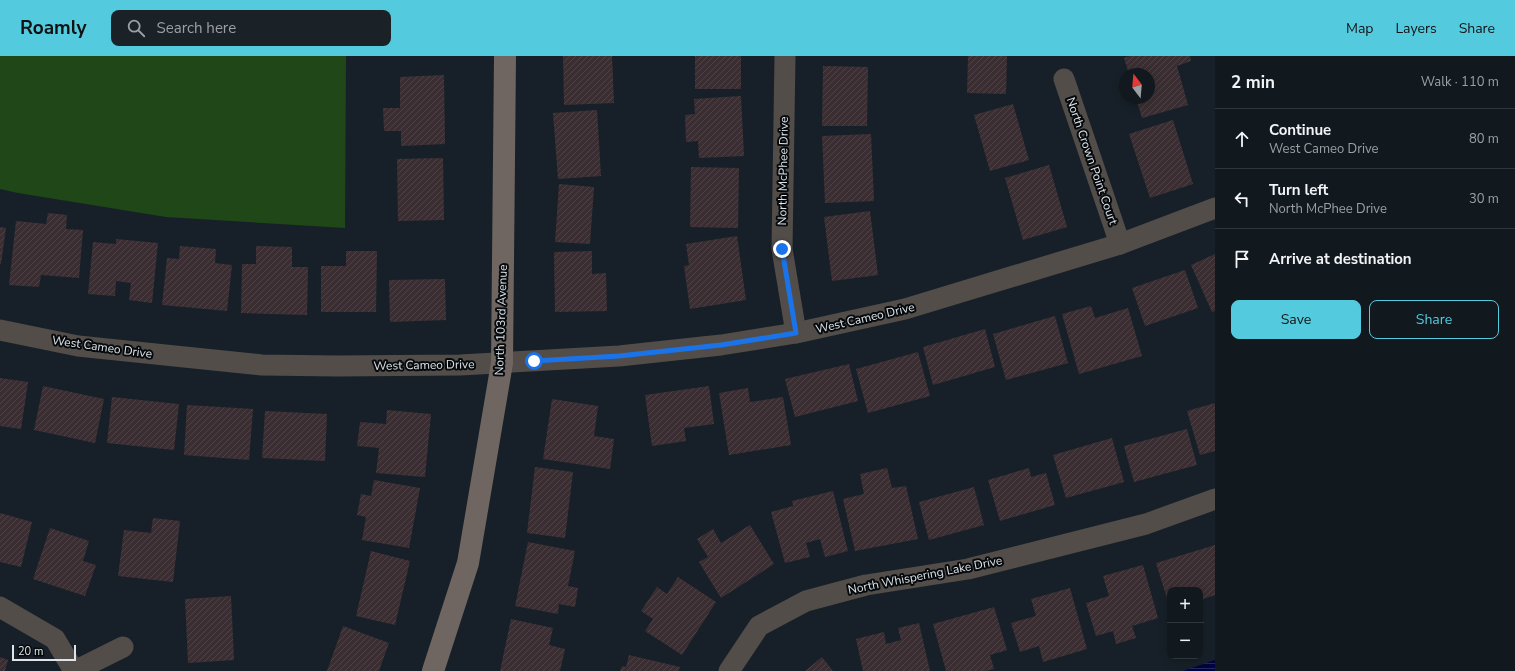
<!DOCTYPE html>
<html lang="en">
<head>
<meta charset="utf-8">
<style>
	:root { --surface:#11181e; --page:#1a2127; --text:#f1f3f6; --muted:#9ca0a4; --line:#30373c; --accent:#54cade }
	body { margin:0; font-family:"Nunito Sans",sans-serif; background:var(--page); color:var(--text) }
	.controls { position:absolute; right:12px; bottom:12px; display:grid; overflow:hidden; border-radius:8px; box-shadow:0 2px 10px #0003 }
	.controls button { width:36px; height:36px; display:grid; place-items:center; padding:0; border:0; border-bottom:1px solid var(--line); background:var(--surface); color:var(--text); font:20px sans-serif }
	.compass { position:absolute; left:1119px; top:12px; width:36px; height:36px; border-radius:50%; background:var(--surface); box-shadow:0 2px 10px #0003; rotate:344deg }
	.scale { position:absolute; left:12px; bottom:10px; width:64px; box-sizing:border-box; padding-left:4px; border:2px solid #dee4e9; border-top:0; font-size:11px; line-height:14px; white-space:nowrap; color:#dee4e9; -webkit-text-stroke:3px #060a0d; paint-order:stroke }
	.stop { position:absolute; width:12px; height:12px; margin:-9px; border:3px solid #1a73e8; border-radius:50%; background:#fff }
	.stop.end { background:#1a73e8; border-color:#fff; box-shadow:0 1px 4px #0008 }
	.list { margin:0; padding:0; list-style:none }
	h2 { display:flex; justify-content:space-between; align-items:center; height:52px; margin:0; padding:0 16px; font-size:17px }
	h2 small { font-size:13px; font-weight:400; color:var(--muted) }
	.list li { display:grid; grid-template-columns:26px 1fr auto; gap:12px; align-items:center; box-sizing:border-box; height:60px; padding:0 16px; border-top:1px solid var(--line) }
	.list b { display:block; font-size:15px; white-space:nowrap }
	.list p { margin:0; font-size:13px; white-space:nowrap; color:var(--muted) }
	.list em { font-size:13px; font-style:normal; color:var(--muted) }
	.actions { display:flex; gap:8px; padding:12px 16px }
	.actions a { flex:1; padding:9px 0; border:1px solid var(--accent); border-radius:8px; text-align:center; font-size:14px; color:var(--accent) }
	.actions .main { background:var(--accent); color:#111 }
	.icon { flex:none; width:22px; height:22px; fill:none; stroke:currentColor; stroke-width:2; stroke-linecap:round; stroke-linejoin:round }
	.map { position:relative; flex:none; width:1215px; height:615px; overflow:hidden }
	header { display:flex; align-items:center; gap:24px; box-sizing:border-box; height:56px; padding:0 20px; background:var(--accent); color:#111 }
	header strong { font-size:19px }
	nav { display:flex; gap:22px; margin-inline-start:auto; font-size:14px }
	.search { width:280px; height:36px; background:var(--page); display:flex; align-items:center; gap:10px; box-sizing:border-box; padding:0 14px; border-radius:8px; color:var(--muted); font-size:15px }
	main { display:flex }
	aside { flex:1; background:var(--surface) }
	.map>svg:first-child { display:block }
</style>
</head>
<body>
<header>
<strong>Roamly</strong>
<div class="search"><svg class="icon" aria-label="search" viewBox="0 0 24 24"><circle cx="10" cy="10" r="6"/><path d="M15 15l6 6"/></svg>Search here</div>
<nav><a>Map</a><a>Layers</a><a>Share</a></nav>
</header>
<main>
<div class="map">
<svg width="1215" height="615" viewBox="0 0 1215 615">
	<defs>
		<pattern id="water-rules" width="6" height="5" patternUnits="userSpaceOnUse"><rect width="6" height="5" fill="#00043e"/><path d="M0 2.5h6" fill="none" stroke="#25285a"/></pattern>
		<pattern id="building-hatch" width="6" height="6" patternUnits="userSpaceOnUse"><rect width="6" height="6" fill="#3a2e32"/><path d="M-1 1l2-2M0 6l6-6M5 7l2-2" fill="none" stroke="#4d4246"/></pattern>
	</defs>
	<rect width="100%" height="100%" fill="#172028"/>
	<polygon fill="#204718" points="0,0 346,0 345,172 166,161 18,137 0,133"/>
	<polygon fill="url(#water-rules)" points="1215,604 1215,615 1183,615"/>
	<g fill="url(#building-hatch)">
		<polygon points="563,0 612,0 614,47 564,49"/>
		<rect x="695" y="0" width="46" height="33"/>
		<polygon points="968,0 1007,0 1006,38 967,37"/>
		<polygon points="1130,0 1190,0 1191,5 1177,10 1188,49 1142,62 1136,42 1149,42 1149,18 1129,18 1124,2"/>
		<polygon points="823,10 868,11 867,70 822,70"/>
		<polygon points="444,19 445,88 401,90 401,75 384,75 383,52 400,52 400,21"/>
		<polygon points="741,40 744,100 699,102 698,85 686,86 685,59 695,58 694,43"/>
		<polygon points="1013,48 1029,104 990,115 974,59"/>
		<polygon points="597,54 601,120 558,123 553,57"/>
		<polygon points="1173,64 1193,128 1150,142 1129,78"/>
		<polygon points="871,78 874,145 825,147 822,80"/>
		<polygon points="443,102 444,164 398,165 397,103"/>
		<polygon points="1049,109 1067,171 1023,184 1005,122"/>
		<polygon points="691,111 739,112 738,172 690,171"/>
		<polygon points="559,128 594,131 590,188 555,186"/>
		<polygon points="870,155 878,219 832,225 824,161"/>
		<polygon points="48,157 67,159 66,173 83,174 79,222 41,219 39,231 9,229 16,165 46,168"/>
		<polygon points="0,171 6,172 1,208 0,208"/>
		<polygon points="737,180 746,244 690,253 684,210 689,209 686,188"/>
		<polygon points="116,183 158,187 152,247 129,244 131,227 116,225 115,240 88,238 93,186 116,188"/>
		<polygon points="180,190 216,193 215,207 232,209 227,255 162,249 167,202 179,203"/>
		<polygon points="256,190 292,191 292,211 308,211 307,259 241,257 242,208 256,208"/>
		<polygon points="346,195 377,195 376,256 321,256 321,210 346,210"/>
		<polygon points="592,195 592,218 606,217 607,255 555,256 554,196"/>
		<polygon points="1215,198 1215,255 1212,256 1191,209"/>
		<polygon points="1185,214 1198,252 1145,270 1132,232"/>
		<polygon points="445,223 446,264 390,266 389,224"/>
		<polygon points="1091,250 1095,262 1128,252 1142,300 1079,318 1062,258"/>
		<polygon points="1055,260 1068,307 1006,324 993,278"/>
		<polygon points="985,273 995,311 933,329 923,291"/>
		<polygon points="918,296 930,340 868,357 856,313"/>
		<polygon points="849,308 858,345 795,361 785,323"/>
		<polygon points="0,322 28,326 21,373 0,370"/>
		<polygon points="43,330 104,343 95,387 34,374"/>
		<polygon points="709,330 714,368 684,372 686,385 652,390 645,339"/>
		<polygon points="748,332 750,346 783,341 791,389 729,399 719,337"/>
		<polygon points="112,341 179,348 174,394 107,387"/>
		<polygon points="552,343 598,350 594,380 614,383 610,413 543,403"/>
		<polygon points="1215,347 1215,395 1200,399 1187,355"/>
		<polygon points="187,349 253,353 249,404 184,399"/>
		<polygon points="387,354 431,358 425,421 376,417 379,392 357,390 360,366 386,368"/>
		<polygon points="265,355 327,358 325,405 262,402"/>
		<polygon points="1187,373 1197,409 1134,426 1124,390"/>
		<polygon points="1112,382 1124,426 1066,442 1053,399"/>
		<polygon points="535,411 573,416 565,482 527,477"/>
		<polygon points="887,412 892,432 906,430 918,483 855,495 843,443 864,438 860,418"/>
		<polygon points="1029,412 1031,421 1046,417 1055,449 1000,465 988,424"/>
		<polygon points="374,424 420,432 409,492 362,484 366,461 357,459 361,438 371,440"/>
		<polygon points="974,431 984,469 929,484 919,446"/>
		<polygon points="833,435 848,495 825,501 820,483 806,487 810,501 785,507 771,456 793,450 792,445"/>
		<polygon points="0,457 32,466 21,511 0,506"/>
		<polygon points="153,462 180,465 173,526 118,520 124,474 151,477"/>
		<polygon points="750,469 774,508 721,542 699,506 708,501 697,483 713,473 721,487"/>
		<polygon points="50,472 89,485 83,505 96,509 85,540 33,523"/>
		<polygon points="528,486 575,495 568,530 578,532 575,551 559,548 558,558 515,550"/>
		<polygon points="1215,489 1215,539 1200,544 1200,534 1170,534 1170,552 1156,507"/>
		<polygon points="371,495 410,505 395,569 356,560"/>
		<polygon points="1143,509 1158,562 1132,570 1136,582 1116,588 1113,575 1096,580 1086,547 1109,540 1103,520"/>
		<polygon points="678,521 716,546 682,599 645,575 653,563 641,555 657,531 667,538"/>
		<polygon points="1070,532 1087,593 1043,606 1039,590 1020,596 1011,567 1036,560 1031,543"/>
		<polygon points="231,540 234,604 188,607 185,543"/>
		<polygon points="994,551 1007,594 990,599 994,613 986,615 946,615 933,568"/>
		<polygon points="1200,555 1204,567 1200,568"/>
		<polygon points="511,563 553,572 549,589 565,593 560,615 500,615"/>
		<polygon points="919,567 930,615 863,615 856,583 884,576 886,588 901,584 898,572"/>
		<polygon points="343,570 389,587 379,615 327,615"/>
		<polygon points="629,599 680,611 679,615 620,615 622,610 626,611"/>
		<polygon points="0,601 8,604 5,615 0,615"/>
		<polygon points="822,601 833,615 805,615"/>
	</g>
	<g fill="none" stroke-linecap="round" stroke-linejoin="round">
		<g stroke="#524d49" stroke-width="21">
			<polyline points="785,0 782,193 796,277"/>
			<polyline points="1064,23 1120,188"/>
			<polyline points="0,274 78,290 262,309 337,310 460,309 619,300 721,289 796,277 905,253 1120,188 1215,152"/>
			<polyline points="0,551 55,583 74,615"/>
			<polyline points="75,615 123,591"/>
			<polyline points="729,615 759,570 806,545 866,529 968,513 1146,468 1215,443"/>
		</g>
		<polyline stroke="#6f6661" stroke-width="22" points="433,615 468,507 502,307 505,0"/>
	</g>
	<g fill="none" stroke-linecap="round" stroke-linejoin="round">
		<polyline stroke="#1a73e8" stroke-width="5" points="534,305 619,300 721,289 796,277 782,193"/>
	</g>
	<g text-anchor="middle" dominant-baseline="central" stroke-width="4" stroke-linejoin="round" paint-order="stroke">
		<g font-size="12" fill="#dee4e9" stroke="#060a0d">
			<text transform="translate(1092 105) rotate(71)">North Crown Point Court</text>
			<text transform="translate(783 115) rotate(-89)">North McPhee Drive</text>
			<text transform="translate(865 262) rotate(-13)">West Cameo Drive</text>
			<text transform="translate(501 264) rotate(-88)">North 103rd Avenue</text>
			<text transform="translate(102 291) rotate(8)">West Cameo Drive</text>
			<text transform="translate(424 309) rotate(-1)">West Cameo Drive</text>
			<text transform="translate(925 519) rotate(-11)">North Whispering Lake Drive</text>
		</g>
	</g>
</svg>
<div class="controls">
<button>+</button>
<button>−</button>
</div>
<svg class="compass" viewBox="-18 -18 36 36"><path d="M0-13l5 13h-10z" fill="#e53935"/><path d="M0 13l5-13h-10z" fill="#9ca0a4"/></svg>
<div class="scale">20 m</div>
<div class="stop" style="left:534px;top:305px"></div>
<div class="stop end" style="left:782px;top:193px"></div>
</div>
<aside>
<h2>2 min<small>Walk · 110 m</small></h2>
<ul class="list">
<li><svg class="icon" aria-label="ahead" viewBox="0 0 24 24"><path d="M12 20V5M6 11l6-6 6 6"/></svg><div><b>Continue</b><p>West Cameo Drive</p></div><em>80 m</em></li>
<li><svg class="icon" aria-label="left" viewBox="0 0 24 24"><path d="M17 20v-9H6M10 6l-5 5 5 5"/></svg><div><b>Turn left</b><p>North McPhee Drive</p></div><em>30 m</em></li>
<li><svg class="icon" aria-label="arrive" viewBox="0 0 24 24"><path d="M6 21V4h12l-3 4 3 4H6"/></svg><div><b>Arrive at destination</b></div></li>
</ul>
<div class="actions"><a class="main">Save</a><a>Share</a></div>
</aside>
</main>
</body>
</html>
